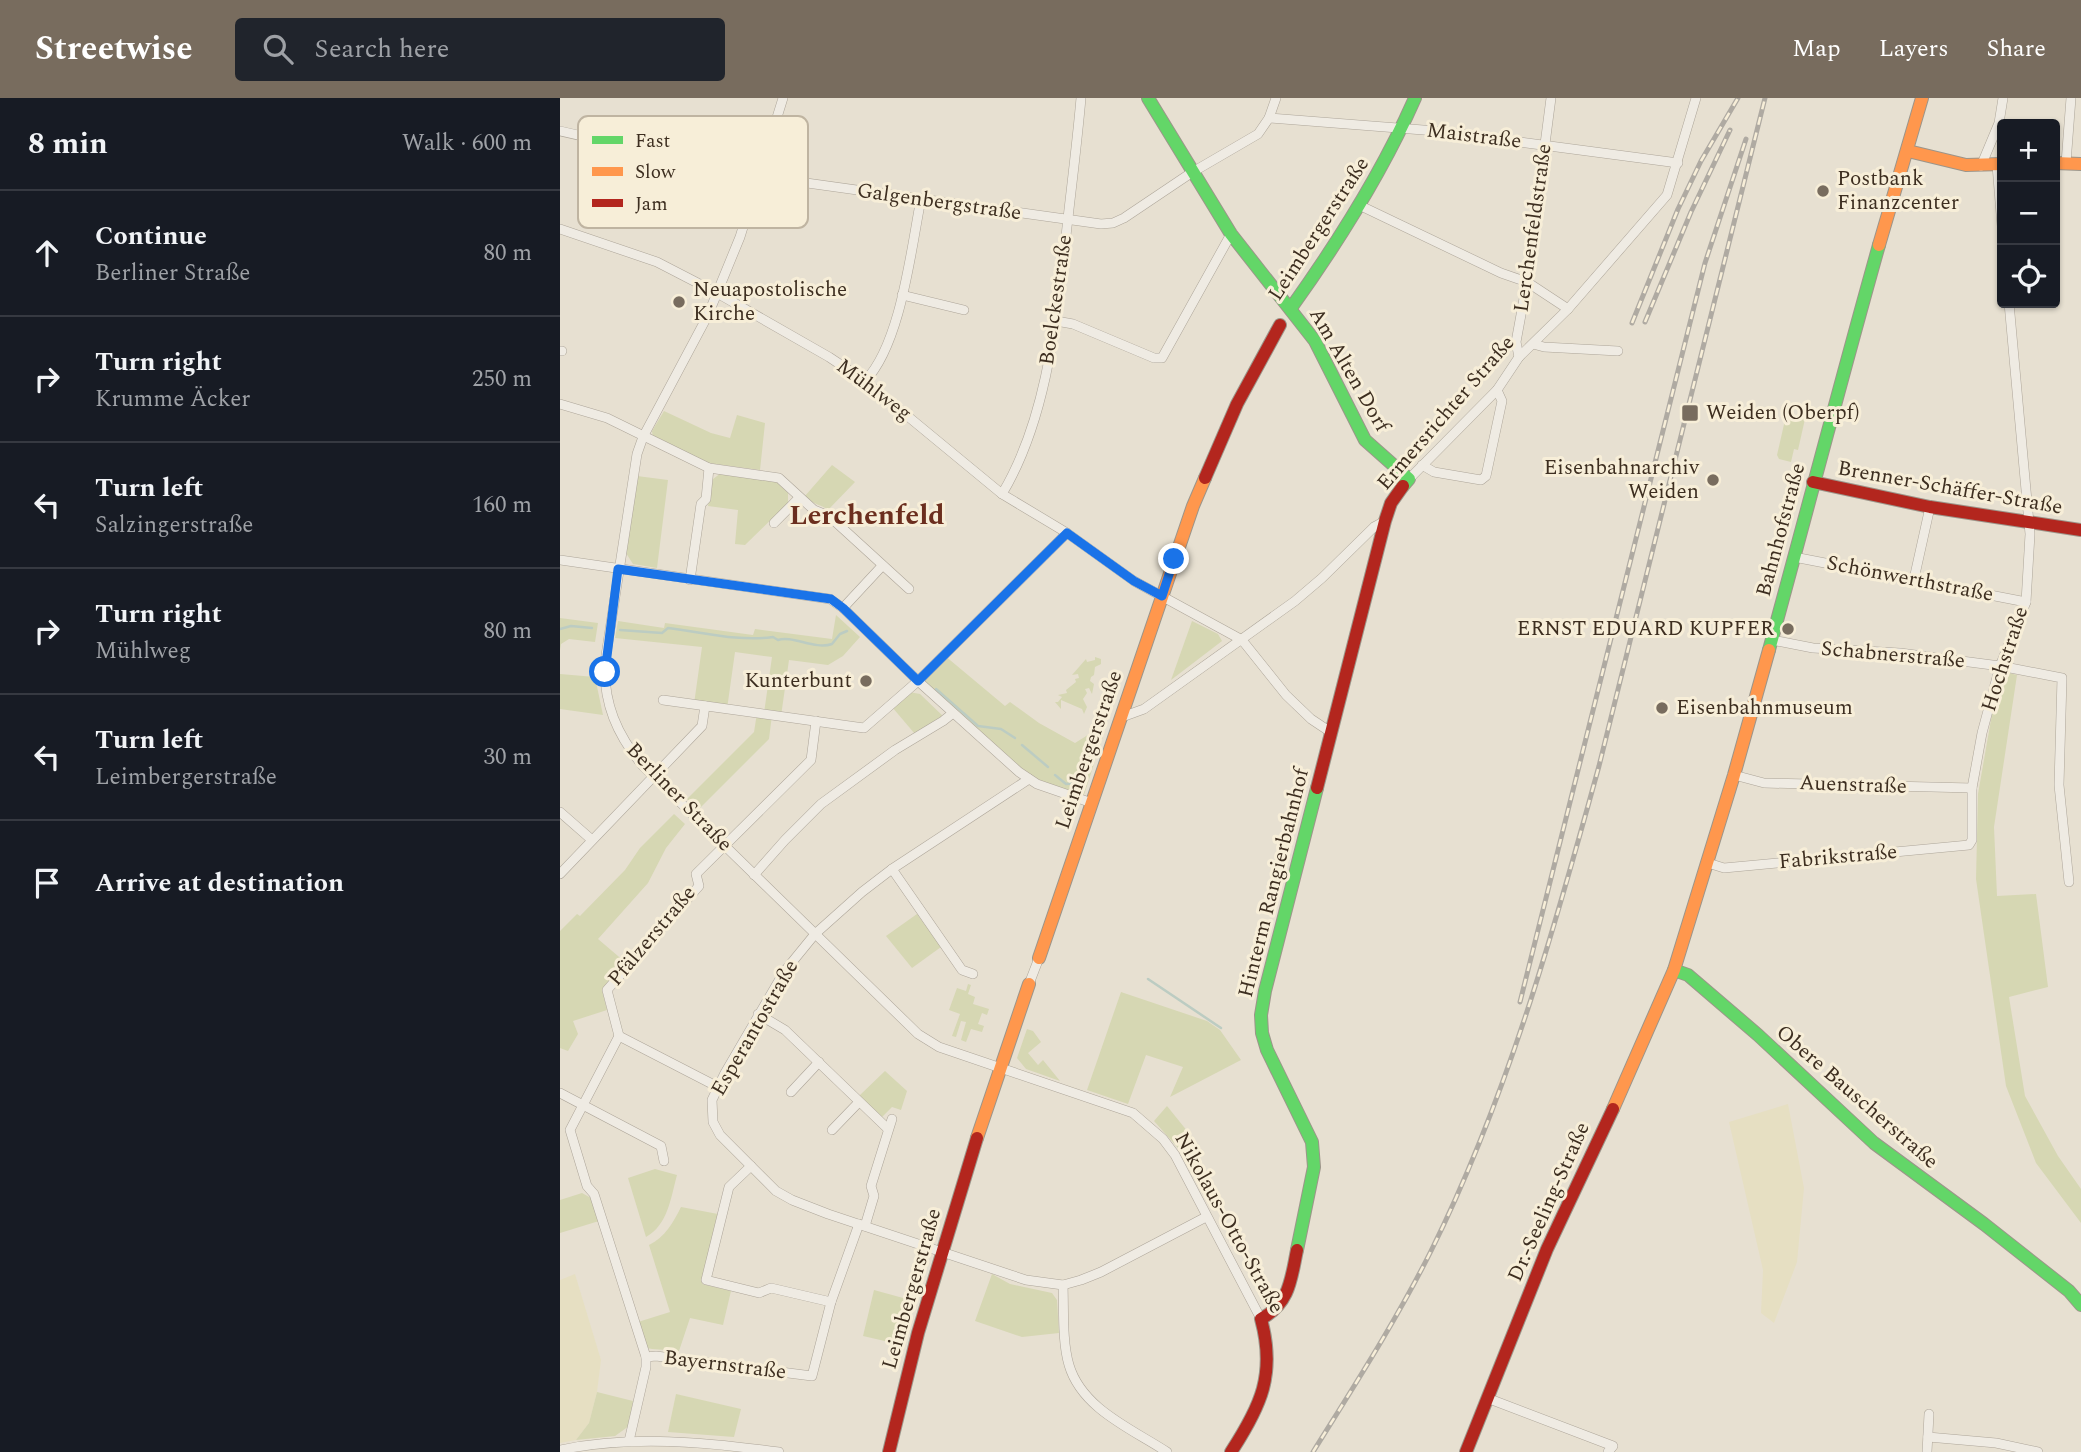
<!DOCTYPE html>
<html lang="en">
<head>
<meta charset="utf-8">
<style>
	:root { --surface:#171b24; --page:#20242c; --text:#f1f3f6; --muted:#9ea1a6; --line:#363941; --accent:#786c5e }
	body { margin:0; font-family:Spectral,serif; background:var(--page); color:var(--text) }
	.controls { position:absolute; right:21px; top:21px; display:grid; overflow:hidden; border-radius:7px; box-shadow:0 2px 5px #0004 }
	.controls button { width:63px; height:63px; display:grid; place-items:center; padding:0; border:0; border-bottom:2px solid var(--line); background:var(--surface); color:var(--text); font:35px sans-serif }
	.stop { position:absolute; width:21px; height:21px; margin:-16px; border:5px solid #1a73e8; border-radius:50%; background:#fff }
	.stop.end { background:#1a73e8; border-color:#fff; box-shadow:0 2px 7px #0008 }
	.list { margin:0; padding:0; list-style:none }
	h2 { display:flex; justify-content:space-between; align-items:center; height:91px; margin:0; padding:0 28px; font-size:30px }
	h2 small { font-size:23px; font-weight:400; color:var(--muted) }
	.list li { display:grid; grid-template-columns:46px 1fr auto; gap:21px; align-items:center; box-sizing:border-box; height:126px; padding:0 28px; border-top:2px solid var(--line) }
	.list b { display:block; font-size:26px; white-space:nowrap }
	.list p { margin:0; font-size:23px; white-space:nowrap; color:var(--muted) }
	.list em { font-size:23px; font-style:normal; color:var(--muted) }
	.icon { flex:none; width:38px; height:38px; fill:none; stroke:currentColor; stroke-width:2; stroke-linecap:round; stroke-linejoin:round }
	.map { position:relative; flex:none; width:1521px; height:1354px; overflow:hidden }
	header { display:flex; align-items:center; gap:42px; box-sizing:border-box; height:98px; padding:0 35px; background:var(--accent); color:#fff }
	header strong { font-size:33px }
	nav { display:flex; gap:38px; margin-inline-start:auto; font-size:24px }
	.search { width:490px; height:63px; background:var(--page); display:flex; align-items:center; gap:18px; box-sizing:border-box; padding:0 24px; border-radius:7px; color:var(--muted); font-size:26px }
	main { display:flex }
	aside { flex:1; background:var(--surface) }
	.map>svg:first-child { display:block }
</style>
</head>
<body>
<header>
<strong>Streetwise</strong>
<div class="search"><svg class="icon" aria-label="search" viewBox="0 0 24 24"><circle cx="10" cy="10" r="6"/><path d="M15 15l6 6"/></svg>Search here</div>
<nav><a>Map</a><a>Layers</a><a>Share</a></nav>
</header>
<main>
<aside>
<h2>8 min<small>Walk · 600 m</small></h2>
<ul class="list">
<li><svg class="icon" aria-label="ahead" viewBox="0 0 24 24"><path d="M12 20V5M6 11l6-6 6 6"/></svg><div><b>Continue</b><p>Berliner Straße</p></div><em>80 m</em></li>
<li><svg class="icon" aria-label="right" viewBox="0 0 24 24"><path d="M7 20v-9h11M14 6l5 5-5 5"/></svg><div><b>Turn right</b><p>Krumme Äcker</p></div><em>250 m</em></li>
<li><svg class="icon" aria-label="left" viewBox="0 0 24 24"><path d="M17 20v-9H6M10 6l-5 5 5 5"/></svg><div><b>Turn left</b><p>Salzingerstraße</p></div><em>160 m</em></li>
<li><svg class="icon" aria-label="right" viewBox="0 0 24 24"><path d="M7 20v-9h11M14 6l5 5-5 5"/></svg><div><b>Turn right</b><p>Mühlweg</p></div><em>80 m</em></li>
<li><svg class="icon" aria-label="left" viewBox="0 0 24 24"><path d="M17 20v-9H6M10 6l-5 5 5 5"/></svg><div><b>Turn left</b><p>Leimbergerstraße</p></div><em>30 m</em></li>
<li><svg class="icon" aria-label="arrive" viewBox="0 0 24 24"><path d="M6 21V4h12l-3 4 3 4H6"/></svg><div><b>Arrive at destination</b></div></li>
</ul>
</aside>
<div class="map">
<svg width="1521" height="1354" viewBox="0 0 1521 1354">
	<rect width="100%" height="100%" fill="#e7e0d1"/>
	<g fill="#e6dfc2">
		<polygon points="1228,1006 1244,1090 1237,1164 1214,1225 1201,1215 1203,1172 1169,1024"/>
		<polygon points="15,1176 41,1262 37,1294 29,1325 16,1342 0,1345 0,1182"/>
	</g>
	<g fill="#d6d7b3">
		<polygon points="104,313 151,335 170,340 177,317 205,325 200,372 141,364 93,340 92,333"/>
		<polygon points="1235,318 1245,321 1238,352 1234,351 1231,364 1219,361 1217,357 1225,322"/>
		<path d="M 272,367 L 295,384 L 268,412 C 259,405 255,408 245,398 Z"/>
		<polygon points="161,375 216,383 228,395 228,405 185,447 175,446 178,412 148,408 153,381"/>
		<polygon points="77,378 108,382 97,470 73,466 66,455"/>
		<polygon points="276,517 300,539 283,558 268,567 229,562 221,618 212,617 209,641 138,712 127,701 194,634 197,615 204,615 212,559 175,554 167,611 134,606 142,549 55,540 58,523 104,530 105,525 193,537 195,531 272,541"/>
		<polygon points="0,520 38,525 35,544 9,541 1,546 0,552"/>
		<polygon points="632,523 658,536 662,543 611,582"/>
		<polygon points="384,557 445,608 450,604 479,625 515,645 539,630 545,632 523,700 477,683 460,673 363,582"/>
		<polygon points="535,559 541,561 541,566 535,569 534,577 531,579 530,583 534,586 532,596 529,590 525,591 527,595 523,601 527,609 524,616 522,611 501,602 501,611 495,604 498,604 502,599 498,597 507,595 506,592 516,584 515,581 519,580 518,576 512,577 526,561 527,564 535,562"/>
		<polygon points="1445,574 1457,577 1434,729 1437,798 1476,796 1488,889 1449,899 1465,998 1498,1058 1521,1091 1521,1125 1476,1065 1446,988 1416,781 1418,696 1436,593"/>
		<polygon points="0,576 35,579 43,617 0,611"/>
		<polygon points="349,594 360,596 385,620 355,636 332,609"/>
		<polygon points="114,716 125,726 106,750 88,785 38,841 65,864 42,892 47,912 13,923 18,936 8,953 0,950 0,833 17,816 20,818 65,772 80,750"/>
		<polygon points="357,816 381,849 352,870 326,838"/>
		<polygon points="408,886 411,887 408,896 415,899 413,906 429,911 427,917 422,915 418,926 424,928 422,934 411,931 406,944 401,942 406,924 401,923 396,939 392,938 400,916 389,912 397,890 406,893"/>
		<polygon points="561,894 647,923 660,932 681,962 610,999 623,969 586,957 568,1006 527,992"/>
		<polygon points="467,931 473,933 481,944 468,955 478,967 483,962 500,983 466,971 457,960"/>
		<polygon points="325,973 347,993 341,1012 332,1009 321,1020 299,998"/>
		<polygon points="607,1008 632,1039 618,1050 594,1023"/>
		<path d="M 95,1071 L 117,1077 C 111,1099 108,1127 86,1139 L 68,1080 Z"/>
		<polygon points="22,1095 31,1100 39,1123 0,1135 0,1102"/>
		<path d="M 121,1109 L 158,1116 L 142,1186 L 171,1193 L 163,1227 L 130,1220 L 119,1253 L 92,1251 L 87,1250 L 78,1224 L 110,1214 L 89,1147 C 105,1139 113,1125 121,1109 Z"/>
		<polygon points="432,1176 450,1186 492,1195 497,1202 499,1235 462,1239 415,1223"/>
		<polygon points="314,1192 354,1203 342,1247 303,1238"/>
		<polygon points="37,1294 73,1303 69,1328 55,1338 16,1342 29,1325"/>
		<polygon points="116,1296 181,1311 174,1339 108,1334"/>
	</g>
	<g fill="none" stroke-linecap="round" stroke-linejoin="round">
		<g stroke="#bcccc2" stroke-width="2.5">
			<polyline points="0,531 11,528 32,530"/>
			<path d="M 60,532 L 102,535 L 108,530 C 143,534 177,544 213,539 L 218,542 C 232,537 255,552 272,546 L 280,536 L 287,533"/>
			<polyline points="376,591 418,628 441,631 455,640"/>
			<polyline points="462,647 488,669"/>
			<polyline points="495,677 506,686 518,685"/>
			<polyline points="588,881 661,930"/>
		</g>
		<defs>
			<g id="street">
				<path d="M 223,0 L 180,139 L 148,217 L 83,339 L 77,356 L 45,564 C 43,605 57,637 83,668 L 358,936 L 379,949 L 573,1015 L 603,1041 L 615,1057 L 701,1221"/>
				<polyline points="709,20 876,33 1118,65"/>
				<polyline points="0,33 197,78 541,126 553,125 564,120 631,75 698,36 709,20 716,0"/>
				<polyline points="1506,65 1511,0"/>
				<polyline points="1437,67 1442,128"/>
				<polyline points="1421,68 1439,25 1443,0"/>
				<polyline points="801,108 941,175 967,184 1008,211"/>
				<polyline points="0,131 97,164 157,195 269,259 305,283 442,396 507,435 574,483 682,542 726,597 751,621 772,635"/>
				<polyline points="342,197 404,212"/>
				<polyline points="496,223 513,226 594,260 602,260 671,136"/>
				<polyline points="973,246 984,249 1058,253"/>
				<polyline points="0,253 2,253"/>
				<polyline points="959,259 956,244 967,184 991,0"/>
				<path d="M 305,283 C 341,246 351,151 361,101"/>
				<polyline points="0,306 47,320 149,370 219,380 254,412 269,418 349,491"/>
				<polyline points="862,367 874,374 921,382 926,378 942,303 937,292"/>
				<polyline points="849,381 937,292 959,259 1008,211 1107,97 1136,0"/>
				<path d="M 442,396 C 487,321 496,223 506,138 C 511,92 517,46 521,0"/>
				<polyline points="214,425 239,400"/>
				<polyline points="1234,459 1466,504"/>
				<polyline points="0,462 270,501 283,510 358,583 459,674 477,686 532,705"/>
				<polyline points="1354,481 1370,409"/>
				<polyline points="130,482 141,406 146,401 149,370"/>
				<polyline points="283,510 322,468"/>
				<polyline points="1212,542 1253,550 1340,555 1440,568 1502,580 1499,687 1509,784"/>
				<polyline points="103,602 304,630 358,583 507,435"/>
				<polyline points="562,619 584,611 735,503 762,480 814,429 825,423"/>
				<polyline points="1174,677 1204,685 1412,690"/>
				<polyline points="469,681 332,771 302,794 255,836 224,874 165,975 152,1002 153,1024 160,1037 216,1093 232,1102 268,1116 466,1182 503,1187 521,1182 541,1174 646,1119"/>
				<polyline points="0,714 32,742"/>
				<polyline points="1148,765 1164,770 1409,747 1412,742 1412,690 1422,635 1440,568 1466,504 1470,436 1449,205"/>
				<polyline points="332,771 402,872 413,876"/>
				<polyline points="0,776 142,628 145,608"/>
				<polyline points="194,777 225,742 261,706 335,652 383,623 393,615"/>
				<polyline points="469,886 479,860"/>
				<polyline points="198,916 225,932 328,1031"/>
				<polyline points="59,938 10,1032 27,1088 34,1096 86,1259 86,1269 69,1343"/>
				<polyline points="59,938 47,892 139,788 136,776 251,662 256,623"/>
				<polyline points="59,938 158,989"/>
				<polyline points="231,994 259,964"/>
				<polyline points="0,995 101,1048 104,1063"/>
				<polyline points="272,1032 299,1004"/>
				<polyline points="191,1068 169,1089 146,1182 199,1195 211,1190 271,1204"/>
				<polyline points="305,1128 314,1098 311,1088 332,1021"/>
				<path d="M 503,1187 C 504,1212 502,1243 509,1267 C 522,1311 572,1331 607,1354"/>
				<polyline points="86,1259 96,1258 252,1278 271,1204 299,1126"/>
				<polyline points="927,1300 1053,1348 1048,1354"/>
				<polyline points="1368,1339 1436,1345 1478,1354"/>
				<path d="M 0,1352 C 72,1337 146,1344 219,1354"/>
				<polyline points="1367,1354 1369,1316"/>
			</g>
			<g id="fast">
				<polyline points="588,0 671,136 755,243 805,342 849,381 843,388"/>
				<path d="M 731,210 C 779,143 822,75 855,0"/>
				<path d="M 1209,552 C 1246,417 1281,282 1319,147"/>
				<polyline points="1114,872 1128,877 1198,937 1314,1045 1424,1126 1509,1193 1521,1207"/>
				<polyline points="737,1152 754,1069 752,1044 707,952 702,935 701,917 705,893 757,690"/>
			</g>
			<g id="slow">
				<polyline points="1348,53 1406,67 1442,66"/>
				<polyline points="1495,65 1521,66"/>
				<polyline points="1319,147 1362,0"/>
				<polyline points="479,860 633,408 645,380"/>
				<polyline points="1053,1011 1114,872 1174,677 1209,552"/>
				<polyline points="417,1040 469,886"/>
			</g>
			<g id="jam">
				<polyline points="645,380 677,306 720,227"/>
				<polyline points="1253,384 1370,409 1521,432"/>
				<polyline points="757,690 825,423 831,405 843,388"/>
				<polyline points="329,1354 358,1235 417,1040"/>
				<path d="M 671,1354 C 701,1308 716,1276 701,1221 C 730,1205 731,1181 737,1152"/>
				<polyline points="906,1354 987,1151 1053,1011"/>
			</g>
		</defs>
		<use href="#street" stroke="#ada599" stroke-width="10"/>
		<use href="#fast" stroke="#9c958a" stroke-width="14"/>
		<use href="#slow" stroke="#9c958a" stroke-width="14"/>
		<use href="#jam" stroke="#9c958a" stroke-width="14"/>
		<use href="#street" stroke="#efebe3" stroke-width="9"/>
		<use href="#fast" stroke="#63d668" stroke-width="12"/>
		<use href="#slow" stroke="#ff974d" stroke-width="12"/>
		<use href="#jam" stroke="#b3261e" stroke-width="12"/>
		<defs>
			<g id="rail">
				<polyline points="1085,224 1131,114 1170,32"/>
				<polyline points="1072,225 1118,111 1141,63 1178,0"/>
				<polyline points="960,904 1145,165 1186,41"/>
				<path d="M 753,1354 C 794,1288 836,1223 871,1153 C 947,1000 994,832 1039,668 L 1205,0"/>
			</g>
		</defs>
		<use href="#rail" stroke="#afaaa2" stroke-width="5"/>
		<use href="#rail" stroke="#f7eed8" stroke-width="2.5" stroke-dasharray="8" stroke-linecap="butt"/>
	</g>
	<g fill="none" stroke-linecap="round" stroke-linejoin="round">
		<polyline stroke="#1a73e8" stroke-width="9" points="45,574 58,471 271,501 283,510 358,583 507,435 574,483 602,498 614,461"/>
	</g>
	<g fill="#786c5e" stroke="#f7eed8" stroke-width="2.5">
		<circle cx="1263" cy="93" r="7"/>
		<circle cx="119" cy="204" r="7"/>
		<rect x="1121" y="306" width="18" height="18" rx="3.5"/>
		<circle cx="1153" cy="382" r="7"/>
		<circle cx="1228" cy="531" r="7"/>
		<circle cx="306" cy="583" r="7"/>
		<circle cx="1102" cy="610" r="7"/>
	</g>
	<g text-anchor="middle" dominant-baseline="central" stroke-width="6" stroke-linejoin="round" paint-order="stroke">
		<g font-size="21" fill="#3d2e20" stroke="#f7eed8">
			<text transform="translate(914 38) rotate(7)">Maistraße</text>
			<text transform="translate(379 104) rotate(8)">Galgenbergstraße</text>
			<text transform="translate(973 130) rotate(-82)">Lerchenfeldstraße</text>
			<text transform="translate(759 131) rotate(-57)">Leimbergerstraße</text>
			<text transform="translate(496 202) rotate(-82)">Boelckestraße</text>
			<text transform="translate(789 272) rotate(60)">Am Alten Dorf</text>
			<text transform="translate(314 292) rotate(37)">Mühlweg</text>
			<text transform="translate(886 315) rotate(-49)">Ermersrichter Straße</text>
			<text transform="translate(1390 390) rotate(10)">Brenner-Schäffer-Straße</text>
			<text transform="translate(1221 432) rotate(-75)">Bahnhofstraße</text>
			<text transform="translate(1350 481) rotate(11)">Schönwerthstraße</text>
			<text transform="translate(1333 557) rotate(5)">Schabnerstraße</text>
			<text transform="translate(1445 561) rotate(-72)">Hochstraße</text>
			<text transform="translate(529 652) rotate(-71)">Leimbergerstraße</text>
			<text transform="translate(1293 687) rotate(2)">Auenstraße</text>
			<text transform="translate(119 699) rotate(46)">Berliner Straße</text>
			<text transform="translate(1278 759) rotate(-5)">Fabrikstraße</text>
			<text transform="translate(714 785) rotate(-76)">Hinterm Rangierbahnhof</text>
			<text transform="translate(92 838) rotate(-50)">Pfälzerstraße</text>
			<text transform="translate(195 930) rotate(-60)">Esperantostraße</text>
			<text transform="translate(1297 999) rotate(41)">Obere Bauscherstraße</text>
			<text transform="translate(989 1104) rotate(-66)">Dr.-Seeling-Straße</text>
			<text transform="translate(669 1125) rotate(61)">Nikolaus-Otto-Straße</text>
			<text transform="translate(352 1191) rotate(-74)">Leimbergerstraße</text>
			<text transform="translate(165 1267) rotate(7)">Bayernstraße</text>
		</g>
		<g font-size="21" fill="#3d2e20" stroke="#f7eed8" text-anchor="start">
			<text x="1277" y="81">Postbank<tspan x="1277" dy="24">Finanzcenter</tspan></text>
			<text x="133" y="192">Neuapostolische<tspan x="133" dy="24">Kirche</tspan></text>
			<text x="1146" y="315">Weiden (Oberpf)</text>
			<text x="1139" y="370" text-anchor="end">Eisenbahnarchiv<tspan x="1139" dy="24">Weiden</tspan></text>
			<text x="1214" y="531" text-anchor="end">ERNST EDUARD KUPFER</text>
			<text x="292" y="583" text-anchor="end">Kunterbunt</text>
			<text x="1116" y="610">Eisenbahnmuseum</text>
		</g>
		<g font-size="28" font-weight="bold" fill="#6b2e1e" stroke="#f7eed8">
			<text x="307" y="417">Lerchenfeld</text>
		</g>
	</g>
	<rect x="18" y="18" width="230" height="112" rx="10" fill="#f7eed8" stroke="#bfb4a1" stroke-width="2"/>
	<rect x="32" y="38" width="31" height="8" fill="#63d668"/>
	<rect x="32" y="69" width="31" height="9" fill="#ff974d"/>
	<rect x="32" y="101" width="31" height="8" fill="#b3261e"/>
	<g font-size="19" fill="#3d2e20">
		<text x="75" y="49">Fast</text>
		<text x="75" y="80">Slow</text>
		<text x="75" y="112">Jam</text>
	</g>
</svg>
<div class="controls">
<button>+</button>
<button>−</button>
<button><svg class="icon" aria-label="locate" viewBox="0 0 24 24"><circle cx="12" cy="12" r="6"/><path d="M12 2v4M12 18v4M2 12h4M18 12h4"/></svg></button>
</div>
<div class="stop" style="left:45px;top:574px"></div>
<div class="stop end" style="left:614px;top:461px"></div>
</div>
</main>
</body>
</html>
